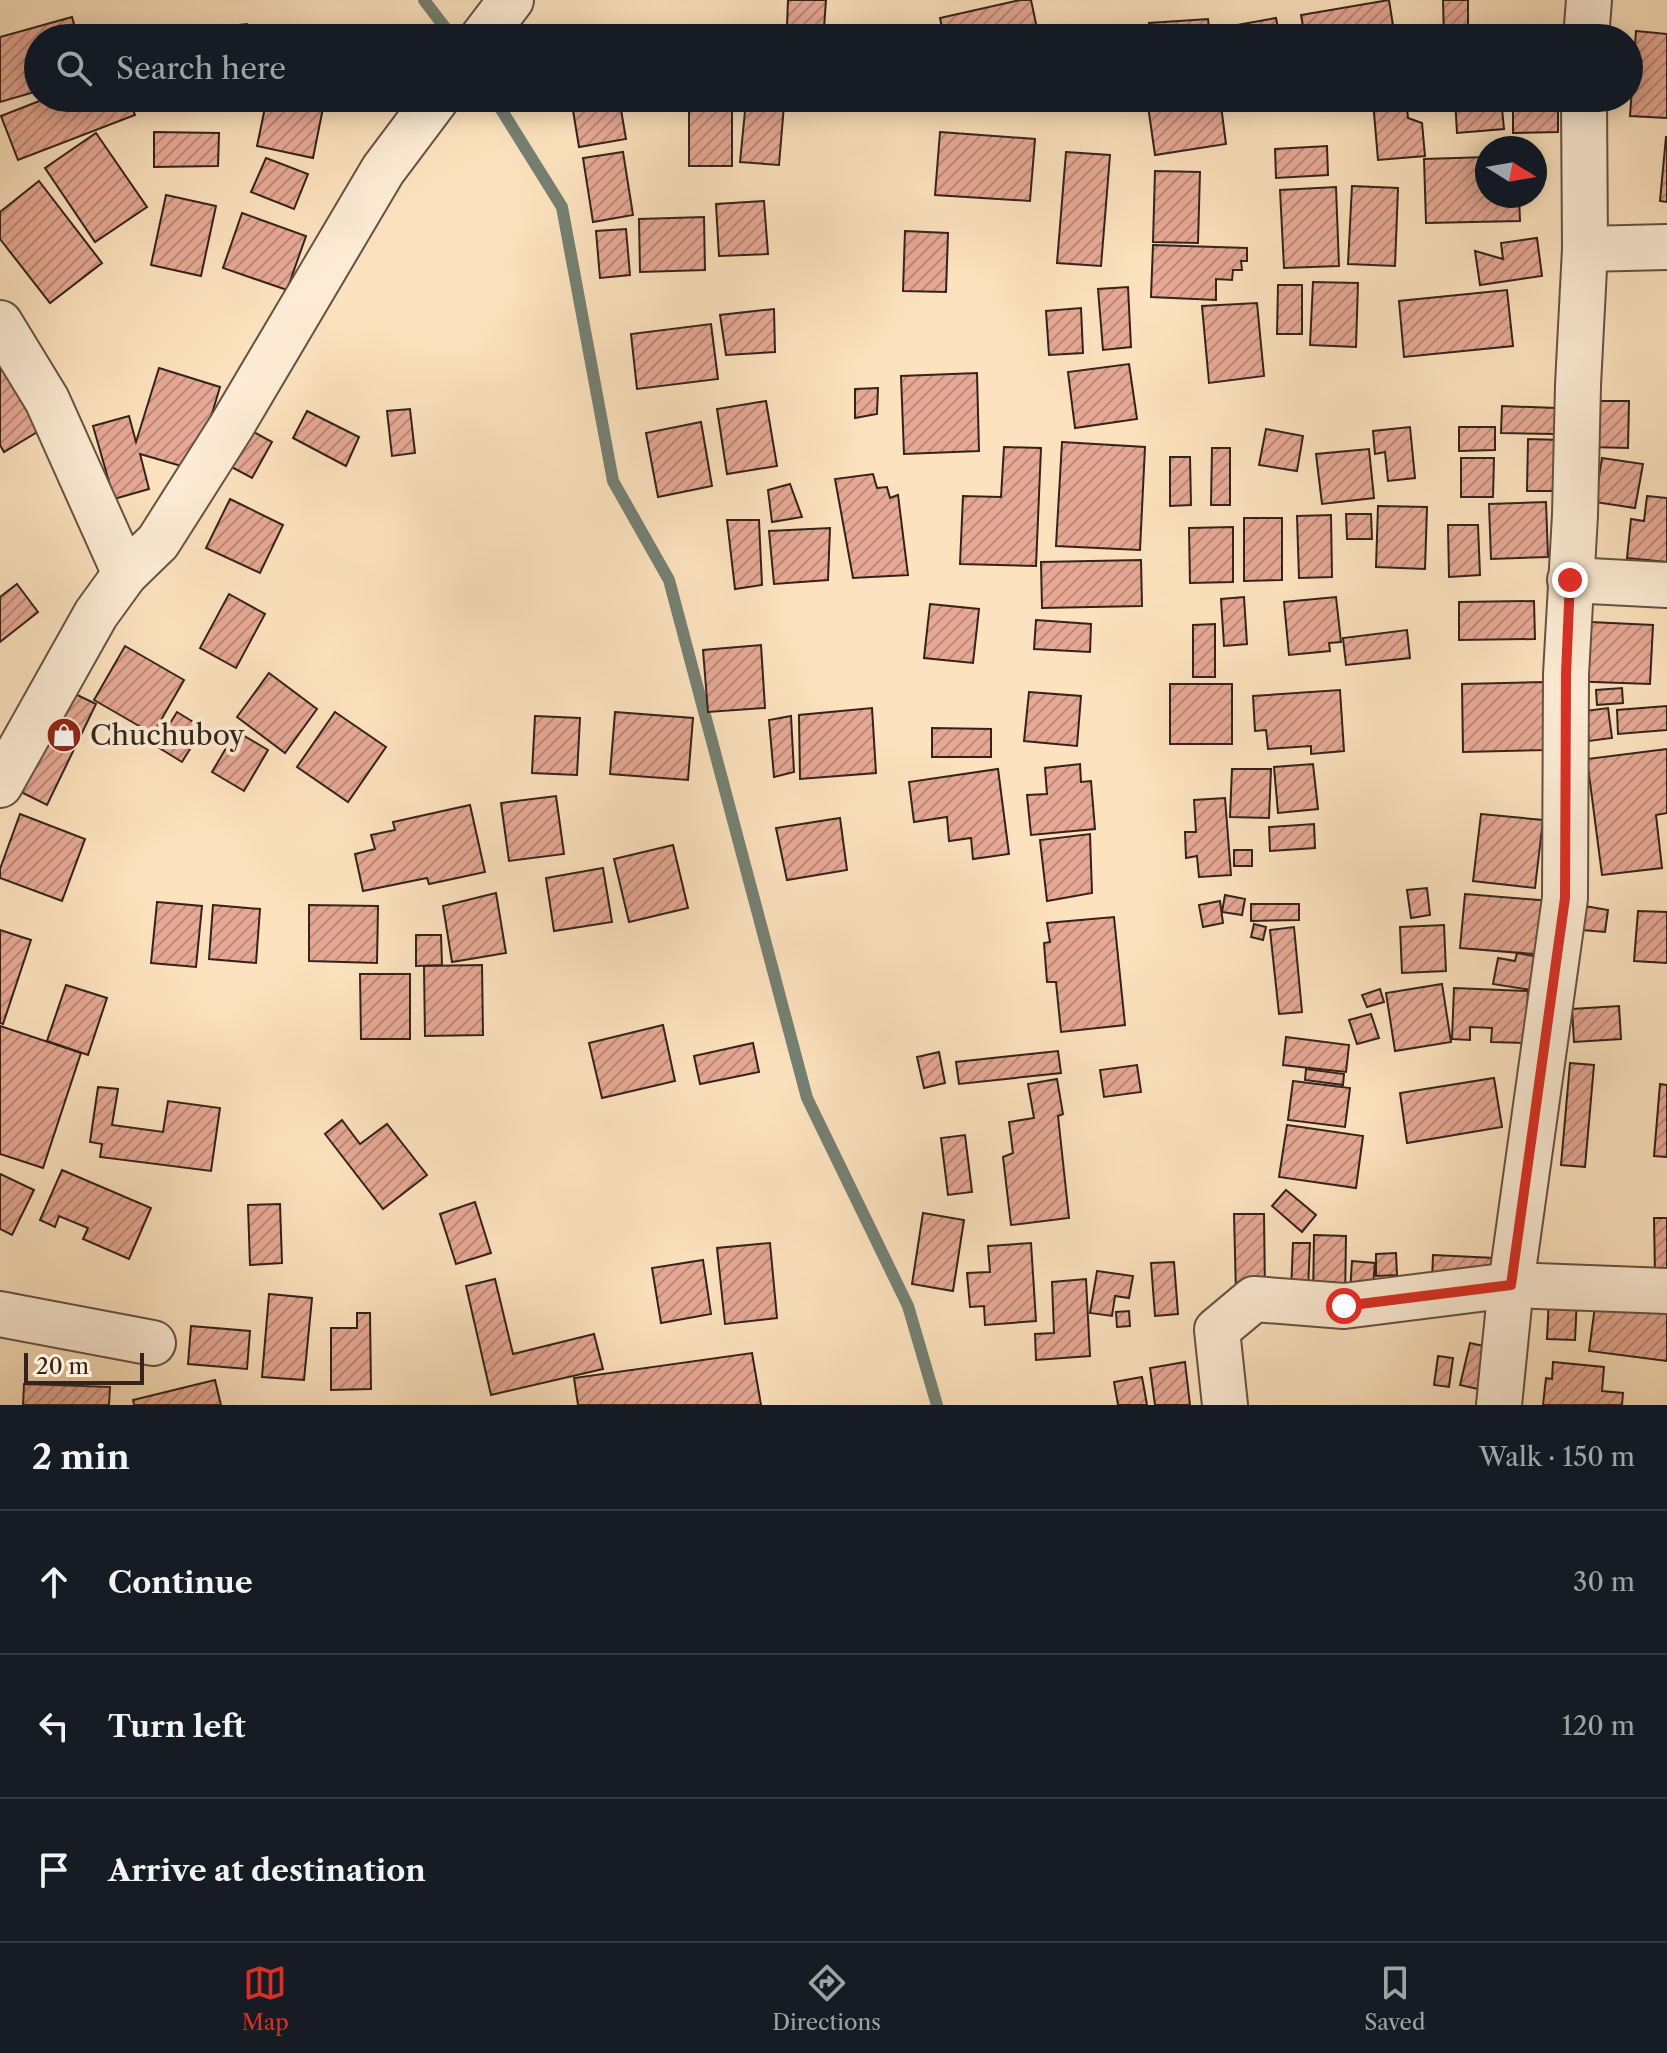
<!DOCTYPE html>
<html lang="en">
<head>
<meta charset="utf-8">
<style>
	:root { --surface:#171b24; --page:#20242c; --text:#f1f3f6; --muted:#9ea1a6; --line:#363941; --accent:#d93025 }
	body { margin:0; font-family:"Libre Caslon Text",serif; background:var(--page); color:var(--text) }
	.compass { position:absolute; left:1475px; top:136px; width:72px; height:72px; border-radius:50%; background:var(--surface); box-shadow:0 4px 20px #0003; rotate:101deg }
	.scale { position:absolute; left:24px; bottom:20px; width:120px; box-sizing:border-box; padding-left:8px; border:4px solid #34221b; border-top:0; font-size:22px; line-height:28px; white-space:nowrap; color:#34221b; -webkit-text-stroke:6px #fdecd5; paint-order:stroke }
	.stop { position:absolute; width:24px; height:24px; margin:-18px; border:6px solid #d93025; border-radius:50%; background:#fff }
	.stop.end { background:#d93025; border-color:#fff; box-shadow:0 2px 8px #0008 }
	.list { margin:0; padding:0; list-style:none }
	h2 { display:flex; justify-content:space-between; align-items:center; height:104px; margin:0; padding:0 32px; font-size:34px }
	h2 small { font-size:26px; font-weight:400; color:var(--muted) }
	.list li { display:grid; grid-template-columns:52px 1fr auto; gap:24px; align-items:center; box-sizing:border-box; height:144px; padding:0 32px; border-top:2px solid var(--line) }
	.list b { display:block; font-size:30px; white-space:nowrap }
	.list em { font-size:26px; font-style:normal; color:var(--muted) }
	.icon { flex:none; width:44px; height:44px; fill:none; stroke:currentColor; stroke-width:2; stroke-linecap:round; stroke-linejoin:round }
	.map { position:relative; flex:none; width:1667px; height:1405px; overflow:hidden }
	.search { position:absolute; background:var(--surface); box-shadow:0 4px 20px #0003; left:24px; right:24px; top:24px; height:88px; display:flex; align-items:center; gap:20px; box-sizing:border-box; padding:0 28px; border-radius:44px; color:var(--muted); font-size:30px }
	.sheet { height:536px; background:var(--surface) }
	nav { display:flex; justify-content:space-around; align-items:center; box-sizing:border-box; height:112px; border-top:2px solid var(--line); background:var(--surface); font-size:22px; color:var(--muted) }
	nav a { display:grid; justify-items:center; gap:4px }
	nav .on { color:var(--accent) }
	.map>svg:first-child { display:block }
</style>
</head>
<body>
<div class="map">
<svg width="1667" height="1405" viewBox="0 0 1667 1405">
	<defs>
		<pattern id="building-hatch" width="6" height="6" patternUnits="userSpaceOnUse" patternTransform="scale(2)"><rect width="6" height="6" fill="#e7a995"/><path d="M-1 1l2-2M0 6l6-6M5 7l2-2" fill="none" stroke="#bc8979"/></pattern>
	</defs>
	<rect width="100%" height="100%" fill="#fce2be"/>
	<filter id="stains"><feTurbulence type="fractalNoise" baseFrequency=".0025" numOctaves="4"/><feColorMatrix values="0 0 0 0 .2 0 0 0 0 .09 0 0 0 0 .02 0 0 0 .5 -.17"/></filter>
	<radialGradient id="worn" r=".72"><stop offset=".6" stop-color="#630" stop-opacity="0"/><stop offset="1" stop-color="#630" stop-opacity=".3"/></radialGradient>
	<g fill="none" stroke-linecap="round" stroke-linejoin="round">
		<g stroke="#758073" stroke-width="12">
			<polyline points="424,0 453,38"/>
			<polyline points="494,98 562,207 613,481 669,580 807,1098 908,1306 937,1405"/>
		</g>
	</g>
	<g fill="url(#building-hatch)" stroke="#34221b" stroke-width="2">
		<polygon points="788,0 826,0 824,28 787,26"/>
		<polygon points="1020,0 1031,0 1039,38 944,38 940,18"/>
		<polygon points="1389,0 1395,38 1305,38 1301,15"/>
		<polygon points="1443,0 1468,0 1468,38 1444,38"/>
		<polygon points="72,17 78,38 38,38 38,91 0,102 0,37"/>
		<polygon points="1276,18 1280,38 1222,38 1220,28"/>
		<polygon points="1208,19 1210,38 1149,38 1149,23"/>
		<polygon points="247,24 248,38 165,38 164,33"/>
		<polygon points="1112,26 1114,38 1064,38 1064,37"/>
		<polygon points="1636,31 1667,34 1667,118 1630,116"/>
		<polygon points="912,32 912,38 857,38 857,34"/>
		<polygon points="47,98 128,98 135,115 18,160 1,116"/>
		<polygon points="267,98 325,98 313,158 257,146"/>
		<polygon points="571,98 619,98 626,139 579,147"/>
		<polygon points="634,98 686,98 686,104 635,106"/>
		<polygon points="1156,98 1220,98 1226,144 1155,155 1147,99"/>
		<polygon points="1406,98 1408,118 1422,123 1425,156 1378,160 1373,101"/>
		<polygon points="1455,98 1501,98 1504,129 1457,133"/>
		<polygon points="1513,98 1558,98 1558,132 1513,133"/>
		<polygon points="746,101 784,105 779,165 740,162"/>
		<rect x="689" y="102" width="43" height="64"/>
		<polygon points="154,132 219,133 218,166 154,167"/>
		<polygon points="940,132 1035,139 1030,201 935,195"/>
		<polygon points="96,133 147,207 95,242 45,168"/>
		<polygon points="1666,137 1667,137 1667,202 1660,201"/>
		<polygon points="1327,146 1328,175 1276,178 1275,149"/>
		<polygon points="623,152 633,215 593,222 583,158"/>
		<polygon points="1066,152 1110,155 1101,266 1057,263"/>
		<polygon points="1487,157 1487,196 1519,196 1520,221 1426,223 1424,159"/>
		<polygon points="266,158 308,174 294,209 251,192"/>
		<polygon points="1155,171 1200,172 1198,243 1153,242"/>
		<polygon points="39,181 102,263 50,303 0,239 0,212"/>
		<polygon points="1352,186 1398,188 1395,266 1348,264"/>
		<polygon points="1336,187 1339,266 1284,268 1280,190"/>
		<polygon points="166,195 216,206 201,276 151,265"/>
		<polygon points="764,201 768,254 719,256 716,204"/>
		<polygon points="242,213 306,236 287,290 223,268"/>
		<polygon points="704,217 705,270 640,272 639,219"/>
		<polygon points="626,229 630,275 600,278 596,231"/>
		<polygon points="905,231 948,233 946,292 903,291"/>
		<polygon points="1537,238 1542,276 1480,285 1475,251 1503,259 1501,243"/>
		<polygon points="1153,245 1247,248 1247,261 1241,261 1242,270 1233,270 1232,280 1216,279 1216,300 1151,297"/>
		<polygon points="1313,282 1358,283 1356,347 1310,345"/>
		<polygon points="1278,285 1302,285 1302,334 1277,334"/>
		<polygon points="1128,287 1131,347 1103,350 1098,289"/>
		<polygon points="1507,290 1513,346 1404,357 1399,301"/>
		<polygon points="1257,303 1264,376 1209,383 1202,306"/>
		<polygon points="1081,308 1083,353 1049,355 1046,311"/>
		<polygon points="774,309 775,352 726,355 720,315"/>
		<polygon points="711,324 718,379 637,389 631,334"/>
		<polygon points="1129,364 1137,419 1075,428 1068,372"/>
		<polygon points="0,365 39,431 4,452 0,445"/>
		<polygon points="159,368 220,387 195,470 140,454 149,489 114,499 93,426 129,416 136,442"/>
		<polygon points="977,373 979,451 904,454 901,376"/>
		<polygon points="878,388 877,414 855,418 855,389"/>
		<polygon points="766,401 777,466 727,474 717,409"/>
		<polygon points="1590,401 1629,401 1628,448 1589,447"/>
		<polygon points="1502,406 1556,408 1555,434 1501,433"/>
		<polygon points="410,409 415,453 392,456 387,411"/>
		<polygon points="307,411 359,437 346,466 293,438"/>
		<polygon points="701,422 712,486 658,497 646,433"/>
		<polygon points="243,426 272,442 252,478 224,463"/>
		<polygon points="1410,427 1415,478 1388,481 1385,452 1375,454 1373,431"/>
		<polygon points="1459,427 1495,427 1495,450 1459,451"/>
		<polygon points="1266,429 1303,436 1297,471 1259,465"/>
		<polygon points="1528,439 1561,440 1561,491 1527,491"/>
		<polygon points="1062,442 1145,447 1140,550 1056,546"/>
		<polygon points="1004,447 1041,448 1036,566 960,564 963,496 1001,497"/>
		<polygon points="1212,448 1230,448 1230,505 1211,505"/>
		<polygon points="1369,449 1374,498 1322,504 1316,454"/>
		<polygon points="1170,457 1190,457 1191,505 1170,506"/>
		<polygon points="1461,458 1494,458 1493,497 1461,497"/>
		<polygon points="1602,458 1643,464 1635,508 1595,502"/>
		<polygon points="873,474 877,488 887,487 890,498 898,495 908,575 853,578 835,479"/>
		<polygon points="790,484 802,517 772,522 768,490"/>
		<polygon points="1647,496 1667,498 1667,562 1627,558 1631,519 1644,521"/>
		<polygon points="230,499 283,525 260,573 206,548"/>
		<polygon points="1546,502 1548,557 1491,559 1489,504"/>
		<polygon points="1378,506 1427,507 1425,569 1376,567"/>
		<polygon points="1346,514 1371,514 1372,539 1347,539"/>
		<polygon points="1331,515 1332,577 1299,578 1297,516"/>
		<polygon points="1244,518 1282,518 1282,580 1244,581"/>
		<polygon points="727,520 759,520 762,585 735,589"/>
		<polygon points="1448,525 1478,525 1480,575 1449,577"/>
		<polygon points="1233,527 1233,582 1190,583 1189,528"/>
		<polygon points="830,528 828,580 774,584 769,531"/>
		<polygon points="1141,560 1142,606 1042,608 1041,562"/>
		<polygon points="17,584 38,612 0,642 0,597"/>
		<polygon points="229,594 265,614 236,668 200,648"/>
		<polygon points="1244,597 1247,644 1224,646 1221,599"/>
		<polygon points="1336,597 1341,642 1329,643 1330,651 1289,655 1284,602"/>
		<polygon points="1534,601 1535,639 1459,640 1459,602"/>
		<polygon points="930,604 979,609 973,663 924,658"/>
		<polygon points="1036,620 1091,624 1090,652 1034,649"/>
		<polygon points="1569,621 1653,625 1650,684 1566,681"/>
		<polygon points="1215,624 1215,677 1193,677 1193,625"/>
		<polygon points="1407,630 1410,658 1346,665 1343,638"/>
		<polygon points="761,645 765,708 708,712 703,650"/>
		<polygon points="125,646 184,680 153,734 94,700"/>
		<polygon points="269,673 317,709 285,753 237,717"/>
		<polygon points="1545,682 1546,750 1463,752 1462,684"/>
		<rect x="1170" y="684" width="62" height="60"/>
		<polygon points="1622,688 1623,703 1597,705 1596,690"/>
		<polygon points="1340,690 1344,751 1311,754 1311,746 1268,749 1266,730 1255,731 1253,696"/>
		<polygon points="69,691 96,704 47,805 19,791"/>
		<polygon points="1029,692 1081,696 1077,746 1024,741"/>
		<polygon points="1667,706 1667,730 1618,734 1617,710"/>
		<polygon points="872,708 876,773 800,779 799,715"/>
		<polygon points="1608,708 1612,738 1589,741 1585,711"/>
		<polygon points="177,712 203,728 182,762 156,746"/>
		<polygon points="335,712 386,747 348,802 297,767"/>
		<polygon points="615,712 693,718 688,780 610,774"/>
		<polygon points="535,716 580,718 577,775 532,773"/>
		<polygon points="791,716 794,772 774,777 769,720"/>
		<polygon points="932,728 991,729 991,757 932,757"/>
		<polygon points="236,731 268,750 244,791 212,772"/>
		<polygon points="1667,749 1667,813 1656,815 1662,868 1602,875 1587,759"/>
		<polygon points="1080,764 1081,782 1091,781 1095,829 1031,835 1027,795 1047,794 1045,768"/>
		<polygon points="1313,764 1318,809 1278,813 1274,767"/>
		<polygon points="998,769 1009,854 973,859 971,838 949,841 947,817 914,822 909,782"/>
		<polygon points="1232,769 1271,769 1269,818 1230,817"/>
		<polygon points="556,796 564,854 509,861 501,803"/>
		<polygon points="1225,798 1231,875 1199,877 1197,856 1186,858 1185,832 1196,832 1194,800"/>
		<polygon points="470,805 485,872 429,884 427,878 363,891 355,854 375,849 371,835 395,830 393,822"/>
		<polygon points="20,814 85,839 62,901 0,878 0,869"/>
		<polygon points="1481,814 1543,820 1535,888 1473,881"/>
		<polygon points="840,818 847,870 787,880 776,828"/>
		<polygon points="1314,824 1315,848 1270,851 1269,827"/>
		<polygon points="1090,834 1092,893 1047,901 1040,840"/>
		<polygon points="673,845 688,908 629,922 614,859"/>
		<rect x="1234" y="850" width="18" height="16"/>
		<polygon points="603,868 612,922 554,931 546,878"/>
		<polygon points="1427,888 1430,915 1411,918 1407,890"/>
		<polygon points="496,893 506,953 452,962 443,906"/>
		<polygon points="1465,894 1551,901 1546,955 1460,948"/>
		<polygon points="1225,895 1245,899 1242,915 1222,912"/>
		<polygon points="1220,901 1223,923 1203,927 1199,905"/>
		<polygon points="157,902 202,906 196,967 151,963"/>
		<polygon points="1251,904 1299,904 1299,920 1251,921"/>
		<polygon points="213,905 260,909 256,963 209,959"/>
		<polygon points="309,905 378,906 377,963 309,961"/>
		<polygon points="1585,906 1608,910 1605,932 1582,930"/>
		<polygon points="1638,911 1667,912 1667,963 1634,961"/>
		<polygon points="1114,917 1125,1025 1061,1032 1056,982 1047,982 1044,943 1050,942 1047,923"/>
		<polygon points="1254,924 1266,927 1263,940 1251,937"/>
		<polygon points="1444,925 1446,971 1402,973 1400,927"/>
		<polygon points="1294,927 1302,1012 1279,1014 1270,930"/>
		<polygon points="0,930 31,940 3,1024 0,1023"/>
		<polygon points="416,935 441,935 442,965 416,966"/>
		<polygon points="1517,953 1538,957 1544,992 1493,984 1498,958 1515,961"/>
		<polygon points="482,965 483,1035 425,1036 424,966"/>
		<polygon points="360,974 410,974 410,1039 361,1039"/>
		<polygon points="1442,984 1451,1042 1395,1051 1386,993"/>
		<polygon points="66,985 107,998 88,1055 47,1041"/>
		<polygon points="1454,988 1528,991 1525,1043 1491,1042 1492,1028 1470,1027 1470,1040 1452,1039"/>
		<polygon points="1380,989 1384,1002 1367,1007 1362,995"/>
		<polygon points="1619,1006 1621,1039 1574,1042 1572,1009"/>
		<polygon points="1371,1014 1379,1038 1357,1044 1349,1020"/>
		<polygon points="663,1025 675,1081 602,1098 589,1043"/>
		<polygon points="0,1026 81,1053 43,1168 0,1154"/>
		<polygon points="1286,1037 1349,1045 1346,1072 1283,1065"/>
		<polygon points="753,1043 759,1072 700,1084 694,1056"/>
		<polygon points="1058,1051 1061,1073 959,1084 956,1062"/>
		<polygon points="939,1052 945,1083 924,1088 917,1057"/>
		<polygon points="1570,1063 1594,1065 1585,1167 1561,1165"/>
		<polygon points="1137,1065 1141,1092 1104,1097 1100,1070"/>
		<polygon points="1306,1069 1344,1074 1343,1085 1305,1080"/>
		<polygon points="1494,1078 1502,1127 1407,1143 1400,1093"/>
		<polygon points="1057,1079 1063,1114 1058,1116 1069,1218 1011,1225 1003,1157 1013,1153 1009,1122 1034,1118 1028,1084"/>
		<polygon points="1293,1081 1350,1088 1345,1127 1288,1120"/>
		<polygon points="1660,1084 1667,1085 1667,1157 1654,1156"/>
		<polygon points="98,1087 118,1089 112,1125 163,1132 168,1101 220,1108 211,1171 100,1157 102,1144 90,1142"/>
		<polygon points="342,1120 360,1144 387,1124 427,1175 383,1209 325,1134"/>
		<polygon points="1287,1125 1363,1136 1356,1188 1279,1177"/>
		<polygon points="965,1135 972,1192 948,1195 941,1138"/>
		<polygon points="62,1170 151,1208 129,1259 83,1239 88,1228 59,1216 55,1227 40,1220"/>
		<polygon points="0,1174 34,1190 12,1235 0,1229"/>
		<polygon points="1286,1190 1316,1215 1302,1232 1272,1206"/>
		<polygon points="475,1202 491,1253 456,1264 440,1214"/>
		<polygon points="280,1204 282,1263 250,1265 248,1205"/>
		<polygon points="923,1213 964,1220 953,1291 912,1284"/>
		<polygon points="1234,1214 1264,1214 1265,1294 1236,1294"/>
		<polygon points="1654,1218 1667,1218 1667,1274 1655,1274"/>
		<polygon points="1314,1235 1346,1236 1345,1300 1313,1299"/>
		<polygon points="770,1243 777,1318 725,1324 717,1248"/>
		<polygon points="1031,1243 1036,1321 985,1325 984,1306 970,1307 967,1273 990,1272 988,1246"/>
		<polygon points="1293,1243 1310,1243 1308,1290 1291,1290"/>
		<polygon points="1396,1253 1397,1275 1376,1276 1376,1254"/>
		<polygon points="1433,1255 1495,1258 1494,1284 1432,1281"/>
		<polygon points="703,1260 711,1314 661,1323 652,1268"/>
		<polygon points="1352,1261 1375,1263 1372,1296 1350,1293"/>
		<polygon points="1174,1262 1178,1314 1155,1316 1151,1263"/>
		<polygon points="1097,1271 1133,1276 1129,1298 1115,1296 1112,1316 1090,1313"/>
		<polygon points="495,1279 513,1354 594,1334 603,1369 491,1395 466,1286"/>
		<polygon points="1086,1279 1090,1356 1036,1360 1035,1334 1054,1333 1052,1282"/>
		<polygon points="269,1294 312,1298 304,1380 262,1377"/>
		<polygon points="1549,1297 1577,1298 1575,1340 1547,1339"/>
		<polygon points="1596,1299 1667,1308 1667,1361 1589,1351"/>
		<polygon points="1129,1311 1130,1326 1117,1327 1116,1312"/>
		<polygon points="357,1313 370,1313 371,1389 331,1390 331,1328 357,1328"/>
		<polygon points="191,1326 250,1331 247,1369 188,1364"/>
		<polygon points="1470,1343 1497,1349 1487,1391 1460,1385"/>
		<polygon points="752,1353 761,1405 578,1405 574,1378"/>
		<polygon points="1438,1356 1453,1358 1449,1387 1434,1385"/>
		<polygon points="1185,1362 1190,1405 1155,1405 1150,1368"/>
		<polygon points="1553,1362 1604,1367 1602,1391 1623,1393 1622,1405 1543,1405 1546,1378 1552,1379"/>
		<polygon points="1142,1377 1147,1405 1118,1405 1114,1382"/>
		<polygon points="215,1380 221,1405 134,1405 133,1400"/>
		<polygon points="24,1384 110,1387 109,1405 23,1405"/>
	</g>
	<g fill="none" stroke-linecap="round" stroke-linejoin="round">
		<defs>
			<g id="minor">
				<polyline points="482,38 511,0"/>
				<polyline points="1586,38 1589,0"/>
				<polyline points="1585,249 1667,247"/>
				<polyline points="0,323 47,400 125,574"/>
				<polyline points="1570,580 1667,585"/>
				<polyline points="0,785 96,614 125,574 158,542 231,427 383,170 437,98"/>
				<polyline points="0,1314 153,1343"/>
				<polyline points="1225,1405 1217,1330 1254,1299 1344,1306 1511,1285 1667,1291"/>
				<polyline points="1499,1405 1511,1285 1565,898 1566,674 1575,515 1578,385 1585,249 1584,98"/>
			</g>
		</defs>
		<use href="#minor" stroke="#665244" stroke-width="48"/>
		<use href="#minor" stroke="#fdecd5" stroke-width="44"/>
	</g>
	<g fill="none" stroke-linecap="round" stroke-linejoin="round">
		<polyline stroke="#d93025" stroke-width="10" points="1344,1306 1511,1285 1565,898 1566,674 1570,580"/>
	</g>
	<defs>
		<symbol id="shop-disc" viewBox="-11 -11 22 22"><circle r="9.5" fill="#8f2418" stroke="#fdecd5"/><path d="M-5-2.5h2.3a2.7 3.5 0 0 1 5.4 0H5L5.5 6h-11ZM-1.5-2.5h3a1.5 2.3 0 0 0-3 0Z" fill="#fff"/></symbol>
	</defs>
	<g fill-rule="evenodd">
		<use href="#shop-disc" x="44" y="715" width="40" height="40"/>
	</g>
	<g text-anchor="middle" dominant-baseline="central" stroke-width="8" stroke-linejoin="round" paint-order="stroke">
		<g font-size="28" fill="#34221b" stroke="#fdecd5" text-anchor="start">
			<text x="90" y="735">Chuchuboy</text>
		</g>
	</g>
	<rect width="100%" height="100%" filter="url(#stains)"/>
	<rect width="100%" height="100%" fill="url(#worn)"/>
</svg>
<svg class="compass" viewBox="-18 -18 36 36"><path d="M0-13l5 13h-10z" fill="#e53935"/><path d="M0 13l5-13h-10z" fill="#9ea1a6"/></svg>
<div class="scale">20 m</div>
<div class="stop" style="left:1344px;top:1306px"></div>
<div class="stop end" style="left:1570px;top:580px"></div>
<div class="search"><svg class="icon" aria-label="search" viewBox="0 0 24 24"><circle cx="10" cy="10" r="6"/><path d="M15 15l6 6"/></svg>Search here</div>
</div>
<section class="sheet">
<h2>2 min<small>Walk · 150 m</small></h2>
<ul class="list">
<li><svg class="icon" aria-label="ahead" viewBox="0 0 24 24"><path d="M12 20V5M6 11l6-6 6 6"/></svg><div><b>Continue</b></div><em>30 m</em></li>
<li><svg class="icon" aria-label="left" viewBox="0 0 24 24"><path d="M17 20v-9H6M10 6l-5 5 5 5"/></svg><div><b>Turn left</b></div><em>120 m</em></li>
<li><svg class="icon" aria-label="arrive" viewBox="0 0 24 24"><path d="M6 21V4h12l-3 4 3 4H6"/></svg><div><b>Arrive at destination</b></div></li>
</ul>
</section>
<nav>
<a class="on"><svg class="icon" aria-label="map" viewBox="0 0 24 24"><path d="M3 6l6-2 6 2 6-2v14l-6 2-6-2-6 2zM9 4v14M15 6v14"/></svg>Map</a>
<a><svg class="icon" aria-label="directions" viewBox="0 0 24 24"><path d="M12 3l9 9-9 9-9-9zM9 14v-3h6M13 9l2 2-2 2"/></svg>Directions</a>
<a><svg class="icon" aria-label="saved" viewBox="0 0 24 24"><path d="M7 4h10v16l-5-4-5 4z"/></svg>Saved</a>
</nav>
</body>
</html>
